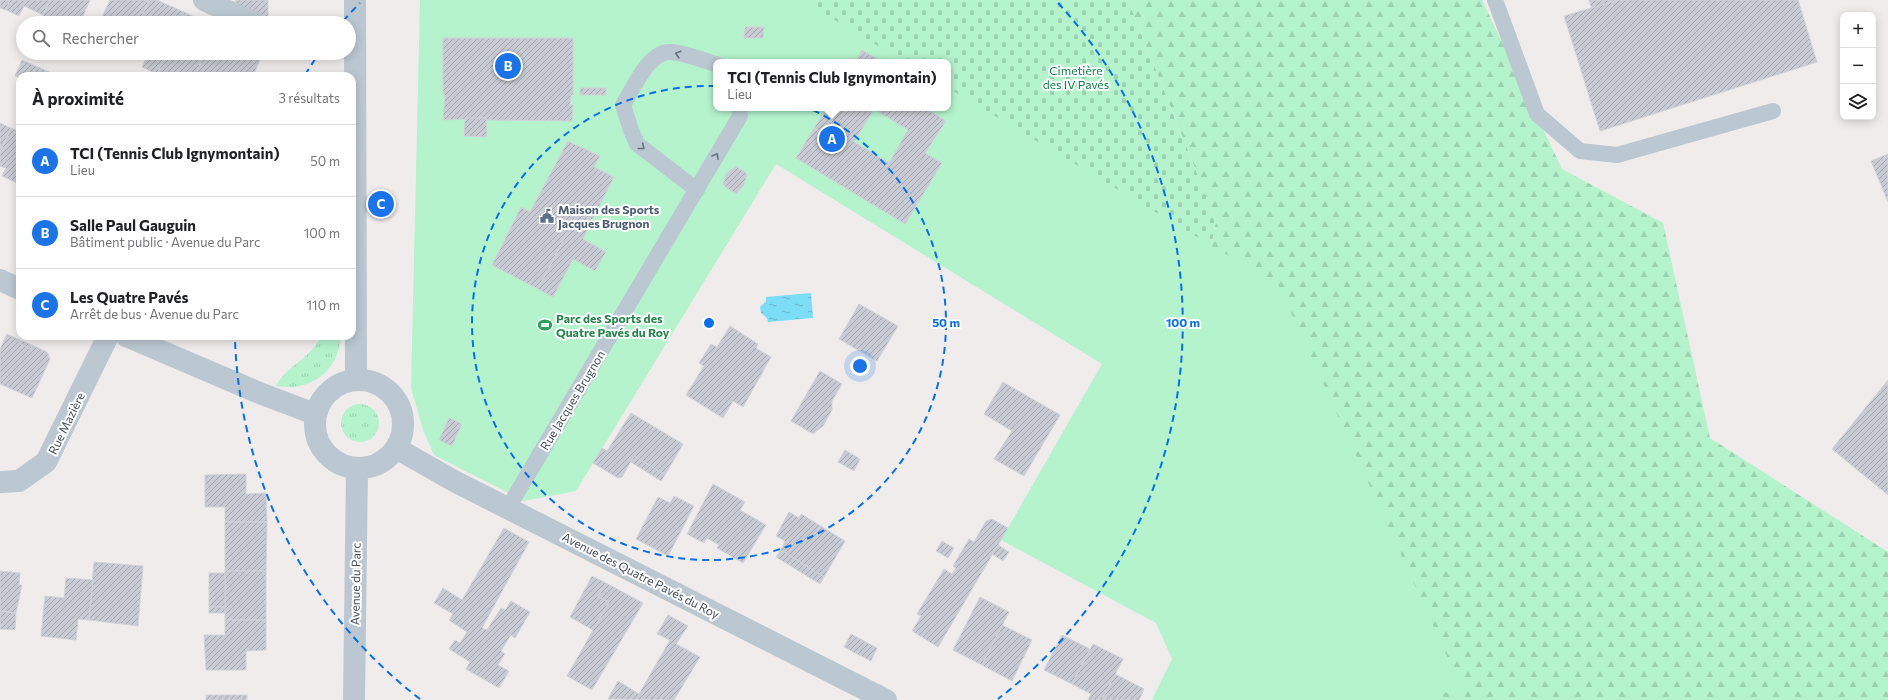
<!DOCTYPE html>
<html lang="fr">
<head>
<meta charset="utf-8">
<style>
	:root { --surface:#fff; --page:#f6f6f6; --text:#202124; --muted:#757577; --line:#e0e0e0; --accent:#1a73e8 }
	body { margin:0; font-family:Commissioner,sans-serif; background:var(--page); color:var(--text) }
	.controls { position:absolute; right:12px; top:12px; display:grid; overflow:hidden; border-radius:8px; box-shadow:0 2px 10px #0003 }
	.controls button { width:36px; height:36px; display:grid; place-items:center; padding:0; border:0; border-bottom:1px solid var(--line); background:var(--surface); color:var(--text); font:20px sans-serif }
	.you { position:absolute; left:860px; top:366px; width:14px; height:14px; margin:-10px; border:3px solid #fff; border-radius:50%; background:#1a73e8; box-shadow:0 0 0 6px #1a73e833 }
	.badge { display:grid; place-items:center; width:26px; height:26px; border-radius:50%; background:var(--accent); color:#fff; font-size:13px; font-weight:700 }
	.pin { position:absolute; translate:-50% -50%; border:2px solid #fff; box-shadow:0 1px 4px #0006 }
	.popup { position:absolute; left:713px; top:59px; width:238px; height:52px; box-sizing:border-box; display:grid; place-content:center; border-radius:8px; background:var(--surface); filter:drop-shadow(0 1px 3px #0005); font-size:13px; white-space:nowrap; color:var(--muted) }
	.popup b { font-size:15px; color:var(--text) }
	.popup::after { content:''; position:absolute; left:50%; top:100%; margin-left:-8px; border:8px solid transparent; border-top-color:var(--surface) }
	.list { margin:0; padding:0; list-style:none }
	h2 { display:flex; justify-content:space-between; align-items:center; height:52px; margin:0; padding:0 16px; font-size:17px }
	h2 small { font-size:13px; font-weight:400; color:var(--muted) }
	.list li { display:grid; grid-template-columns:26px 1fr auto; gap:12px; align-items:center; box-sizing:border-box; height:72px; padding:0 16px; border-top:1px solid var(--line) }
	.list b { display:block; font-size:15px; white-space:nowrap }
	.list p { margin:0; font-size:13px; white-space:nowrap; color:var(--muted) }
	.list em { font-size:13px; font-style:normal; color:var(--muted) }
	.icon { flex:none; width:22px; height:22px; fill:none; stroke:currentColor; stroke-width:2; stroke-linecap:round; stroke-linejoin:round }
	.map { position:relative; flex:none; width:1888px; height:700px; overflow:hidden }
	.search { position:absolute; background:var(--surface); box-shadow:0 2px 10px #0003; left:16px; top:16px; width:340px; height:44px; display:flex; align-items:center; gap:10px; box-sizing:border-box; padding:0 14px; border-radius:22px; color:var(--muted); font-size:15px }
	.panel { position:absolute; background:var(--surface); box-shadow:0 2px 10px #0003; left:16px; top:72px; width:340px; height:268px; border-radius:12px }
	.map>svg:first-child { display:block }
</style>
</head>
<body>
<div class="map">
<svg width="1888" height="700" viewBox="0 0 1888 700">
	<defs>
		<pattern id="grass-tufts" width="24" height="20" patternUnits="userSpaceOnUse"><rect width="24" height="20" fill="#b4f3cc"/><path d="M3 7l-1-3M5 7V3M7 7l1-3M15 17l-1-3M17 17v-4M19 17l1-3" fill="none" stroke="#9cd2b2"/></pattern>
		<pattern id="forest-firs" width="22" height="20" patternUnits="userSpaceOnUse"><rect width="22" height="20" fill="#b4f3cc"/><path d="M5 1l3.5 6h-7zM16 11l3.5 6h-7z" fill="#9cd2b2"/></pattern>
		<pattern id="cemetery-stones" width="16" height="16" patternUnits="userSpaceOnUse"><rect width="16" height="16" fill="#b4f3cc"/><path d="M2 7V4a2 2 0 0 1 4 0v3zM10 15v-3a2 2 0 0 1 4 0v3z" fill="#9cd2b2"/></pattern>
		<pattern id="water-ripples" width="26" height="14" patternUnits="userSpaceOnUse"><rect width="26" height="14" fill="#7cdef6"/><path d="M2 4q2-2 4 0t4 0M15 11q2-2 4 0t4 0" fill="none" stroke="#67b6ca"/></pattern>
		<pattern id="building-hatch" width="6" height="6" patternUnits="userSpaceOnUse"><rect width="6" height="6" fill="#c8cbd3"/><path d="M-1 1l2-2M0 6l6-6M5 7l2-2" fill="none" stroke="#a4a7ae"/></pattern>
	</defs>
	<rect width="100%" height="100%" fill="#f0ecec"/>
	<g fill="url(#grass-tufts)">
		<path d="M 321,336 L 341,336 C 338,372 311,392 276,386 C 285,367 313,357 321,336 Z"/>
		<circle cx="360" cy="423" r="19"/>
	</g>
	<polygon fill="url(#forest-firs)" points="1128,0 1482,0 1562,169 1663,223 1710,438 1888,552 1888,700 1366,700 1211,246 1216,221"/>
	<polygon fill="url(#cemetery-stones)" points="799,0 1128,0 1216,221 1211,246 948,89 948,62 903,62"/>
	<polygon fill="#b4f3cc" points="420,0 801,0 905,62 716,62 716,108 948,108 948,88 1279,286 1461,687 1427,700 1152,700 1172,659 1156,623 1001,540 1102,364 776,164 576,491 524,501 434,455 423,430 411,388"/>
	<polygon fill="url(#water-ripples)" points="811,293 813,318 768,322 767,318 761,313 760,307 766,301 766,297"/>
	<g fill="url(#building-hatch)" stroke="#d0d3d9" fill-rule="evenodd">
		<polygon points="0,0 10,0 6,10 0,8"/>
		<polygon points="10,0 50,0 43,15 24,6 19,16 6,10"/>
		<polygon points="50,0 90,0 80,23 40,23"/>
		<polygon points="110,0 149,0 139,23 99,23"/>
		<polygon points="149,0 157,0 184,12 180,23 139,23"/>
		<polygon points="236,0 268,0 268,18 235,3"/>
		<polygon points="1589,0 1619,0 1592,9"/>
		<polygon points="1619,0 1798,0 1817,62 1600,131 1564,16"/>
		<polygon points="184,12 208,23 180,23"/>
		<polygon points="745,27 764,27 763,38 744,38"/>
		<polygon points="443,38 573,38 573,95 571,95 570,105 573,105 572,121 486,120 486,118 443,120 445,95 443,95"/>
		<polygon points="862,50 883,62 855,62"/>
		<polygon points="136,53 166,53 157,74 142,67 147,57"/>
		<polygon points="166,53 205,53 195,76 187,76 176,71 173,76 162,76 157,74"/>
		<polygon points="205,53 263,53 253,76 195,76"/>
		<polygon points="22,60 56,75 20,76 20,78 15,76"/>
		<rect x="580" y="88" width="26" height="7"/>
		<path d="M 827,108 L 925,108 L 946,121 L 925,153 L 942,163 L 905,224 L 796,158 L 814,128 L 825,135 L 832,122 L 822,116 ZM 874,109 L 908,130 L 889,163 L 854,142 Z"/>
		<polygon points="822,116 832,122 825,135 814,128"/>
		<polygon points="465,118 486,118 487,137 464,136"/>
		<polygon points="0,123 11,128 0,153"/>
		<polygon points="11,128 20,132 20,175 17,183 2,176 6,168 0,166 0,153"/>
		<polygon points="568,141 600,156 594,167 614,177 592,220 578,212 538,289 492,265 521,207 530,212"/>
		<polygon points="1888,154 1888,202 1871,161"/>
		<polygon points="736,166 747,174 744,185 736,194 723,185 726,174"/>
		<polygon points="578,212 592,220 583,239 606,252 595,271 573,259 553,297 538,289"/>
		<polygon points="859,304 898,326 877,361 839,339"/>
		<polygon points="730,326 758,344 756,348 771,357 743,407 733,401 723,418 686,395 704,366 699,363 711,344 717,347"/>
		<polygon points="7,334 20,340 18,343 31,349 32,345 47,352 50,359 32,398 0,384 0,349"/>
		<polygon points="20,340 32,345 31,349 18,343"/>
		<polygon points="820,371 842,384 832,401 832,410 823,426 813,434 791,421"/>
		<polygon points="1888,380 1888,495 1832,449"/>
		<polygon points="1003,382 1060,415 1024,476 994,459 1012,431 984,414"/>
		<polygon points="631,413 683,444 665,475 634,456 622,477 618,478 593,463 602,448 607,451"/>
		<polygon points="449,418 462,424 452,446 439,440"/>
		<polygon points="845,450 860,459 854,471 838,462"/>
		<polygon points="634,456 665,475 661,481 631,462"/>
		<polygon points="246,474 246,494 266,493 267,522 225,522 225,507 205,507 205,475"/>
		<polygon points="713,484 745,502 740,510 766,525 743,563 717,548 719,545 707,538 704,543 687,534"/>
		<polygon points="674,496 694,506 668,556 636,539 658,497 670,503"/>
		<polygon points="789,512 799,518 801,514 845,541 824,577 781,550 785,541 776,536"/>
		<polygon points="992,519 1008,528 938,647 912,631 921,616 917,614 944,569 952,574 956,568 953,566 969,539 974,542 986,521"/>
		<polygon points="225,522 267,522 266,571 225,571"/>
		<polygon points="504,528 529,542 482,628 487,630 501,608 505,610 511,601 530,612 515,638 511,635 501,651 505,654 498,665 509,671 499,688 466,669 470,662 449,649 455,640 460,643 467,632 449,620 453,614 434,603 443,588 462,600"/>
		<polygon points="942,541 954,548 948,558 936,551"/>
		<polygon points="998,545 1009,552 1003,561 992,554"/>
		<polygon points="781,550 824,577 820,584 776,557"/>
		<polygon points="94,562 143,566 138,626 89,620"/>
		<polygon points="0,571 20,573 19,585 22,585 16,613 0,611"/>
		<rect x="225" y="571" width="41" height="49"/>
		<rect x="209" y="573" width="16" height="34"/>
		<polygon points="592,576 606,583 598,597 609,602 593,630 570,617"/>
		<polygon points="66,578 93,580 89,620 78,619 76,640 41,636 45,596 64,598"/>
		<polygon points="606,583 643,603 592,690 567,676 609,602 598,597"/>
		<polygon points="980,597 1009,612 982,665 953,650"/>
		<rect x="209" y="607" width="16" height="6"/>
		<polygon points="0,611 16,613 15,630 0,629"/>
		<polygon points="668,615 688,626 676,644 700,657 674,700 608,699 618,681 639,694 670,640 657,634"/>
		<polygon points="225,620 266,620 266,650 246,651 246,670 206,670 204,635 225,635"/>
		<polygon points="1002,625 1032,640 1012,681 982,665"/>
		<polygon points="851,634 877,648 871,661 844,647"/>
		<polygon points="1062,635 1090,649 1072,684 1044,670"/>
		<polygon points="1093,644 1123,659 1102,700 1088,700 1091,694 1072,684"/>
		<polygon points="1115,674 1144,689 1139,700 1102,700"/>
		<rect x="206" y="695" width="41" height="5"/>
	</g>
	<g fill="none" stroke-linecap="round" stroke-linejoin="round">
		<g stroke="#bbc8d1" stroke-width="16">
			<polyline points="1495,0 1537,114 1580,151 1617,155 1773,111"/>
			<path d="M 697,190 L 637,144 L 631,130 L 623,105 C 633,89 649,50 671,52 C 685,53 702,60 716,64"/>
			<polyline points="508,508 740,116 739,108"/>
		</g>
		<g stroke="#bbc8d1" stroke-width="22">
			<polyline points="204,0 254,23"/>
			<polyline points="396,448 454,481 886,700"/>
			<polyline points="0,482 19,481 46,462 108,336"/>
		</g>
		<g stroke="#bbc8d1" stroke-width="22">
			<polyline points="355,0 356,379"/>
			<polyline points="0,280 20,289"/>
			<polyline points="126,336 262,394 315,414"/>
			<circle cx="359" cy="424" r="44"/>
			<polyline points="354,700 357,469"/>
		</g>
	</g>
	<defs><path id="oneway-chevron" d="M-2-3.5L2.5 0L-2 3.5" fill="none" stroke-width="1.6" stroke-linecap="round" stroke-linejoin="round"/></defs>
	<g stroke="#67747f">
		<use href="#oneway-chevron" transform="translate(678 54) rotate(-164)"/>
		<use href="#oneway-chevron" transform="translate(642 147) rotate(39)"/>
		<use href="#oneway-chevron" transform="translate(716 156) rotate(-60)"/>
	</g>
	<g fill="none" stroke="#056ff1" stroke-width="2" stroke-dasharray="7 5">
		<circle cx="709" cy="323" r="237"/>
		<path d="M420 699A474 474 0 0 1 235 340M305 75A474 474 0 0 1 318 55M343 21A474 474 0 0 1 360 3M1058 3A474 474 0 0 1 998 699"/>
	</g>
	<defs>
		<symbol id="civic-bare" viewBox="-9 -9 18 18"><path d="M-.6-6.5H3V-4.5H.6V-3L4-1V1h2V6H-6V1h2V-1L-.6-3ZM-1.2 2.5V6h2.4V2.5Z" fill="#5c6f8a" stroke="#fff" stroke-width="2.5" paint-order="stroke"/></symbol>
		<symbol id="stadium-bare" viewBox="-9 -9 18 18"><path d="M0-5a6.5 5 0 1 0 0 10a6.5 5 0 1 0 0-10ZM-3.5-1.8h7v3.6h-7Z" fill="#2e9e5b" stroke="#fff" stroke-width="2.5" paint-order="stroke"/></symbol>
	</defs>
	<g fill-rule="evenodd">
		<use href="#civic-bare" x="537" y="206" width="20" height="20"/>
		<use href="#stadium-bare" x="535" y="315" width="20" height="20"/>
	</g>
	<g text-anchor="middle" dominant-baseline="central" stroke-width="4" stroke-linejoin="round" paint-order="stroke">
		<g font-size="12" fill="#0c8547" stroke="#fff">
			<text x="1076" y="70">Cimetière<tspan x="1076" dy="14">des IV Pavés</tspan></text>
		</g>
		<g font-size="12" font-weight="bold" fill="#4e5e75" stroke="#fff" text-anchor="start">
			<text x="558" y="209">Maison des Sports<tspan x="558" dy="14">Jacques Brugnon</tspan></text>
		</g>
		<g font-size="12" font-weight="bold" fill="#27864d" stroke="#fff" text-anchor="start">
			<text x="556" y="318">Parc des Sports des<tspan x="556" dy="14">Quatre Pavés du Roy</tspan></text>
		</g>
		<g font-size="12" fill="#43505c" stroke="#fff">
			<text transform="translate(572 400) rotate(-59)">Rue Jacques Brugnon</text>
			<text transform="translate(66 423) rotate(-64)">Rue Mazière</text>
			<text transform="translate(641 575) rotate(27)">Avenue des Quatre Pavés du Roy</text>
			<text transform="translate(355 584) rotate(-89)">Avenue du Parc</text>
		</g>
	</g>
	<circle cx="709" cy="323" r="6" fill="#056ff1" stroke="#fff" stroke-width="2"/>
	<g font-size="12" text-anchor="middle" font-weight="bold" fill="#056ff1" stroke="#fff" stroke-width="4" stroke-linejoin="round" paint-order="stroke">
		<text x="946" y="327">50 m</text>
		<text x="1183" y="327">100 m</text>
	</g>
</svg>
<div class="controls">
<button>+</button>
<button>−</button>
<button><svg class="icon" aria-label="layers" viewBox="0 0 24 24"><path d="M12 4l9 5-9 5-9-5zM3 14l9 5 9-5"/></svg></button>
</div>
<div class="you"></div>
<div class="pin badge" style="left:832px;top:139px">A</div>
<div class="popup"><b>TCI (Tennis Club Ignymontain)</b>Lieu</div>
<div class="pin badge" style="left:508px;top:66px">B</div>
<div class="pin badge" style="left:381px;top:204px">C</div>
<div class="search"><svg class="icon" aria-label="search" viewBox="0 0 24 24"><circle cx="10" cy="10" r="6"/><path d="M15 15l6 6"/></svg>Rechercher</div>
<section class="panel">
<h2>À proximité<small>3 résultats</small></h2>
<ul class="list">
<li><span class="badge">A</span><div><b>TCI (Tennis Club Ignymontain)</b><p>Lieu</p></div><em>50 m</em></li>
<li><span class="badge">B</span><div><b>Salle Paul Gauguin</b><p>Bâtiment public · Avenue du Parc</p></div><em>100 m</em></li>
<li><span class="badge">C</span><div><b>Les Quatre Pavés</b><p>Arrêt de bus · Avenue du Parc</p></div><em>110 m</em></li>
</ul>
</section>
</div>
</body>
</html>
